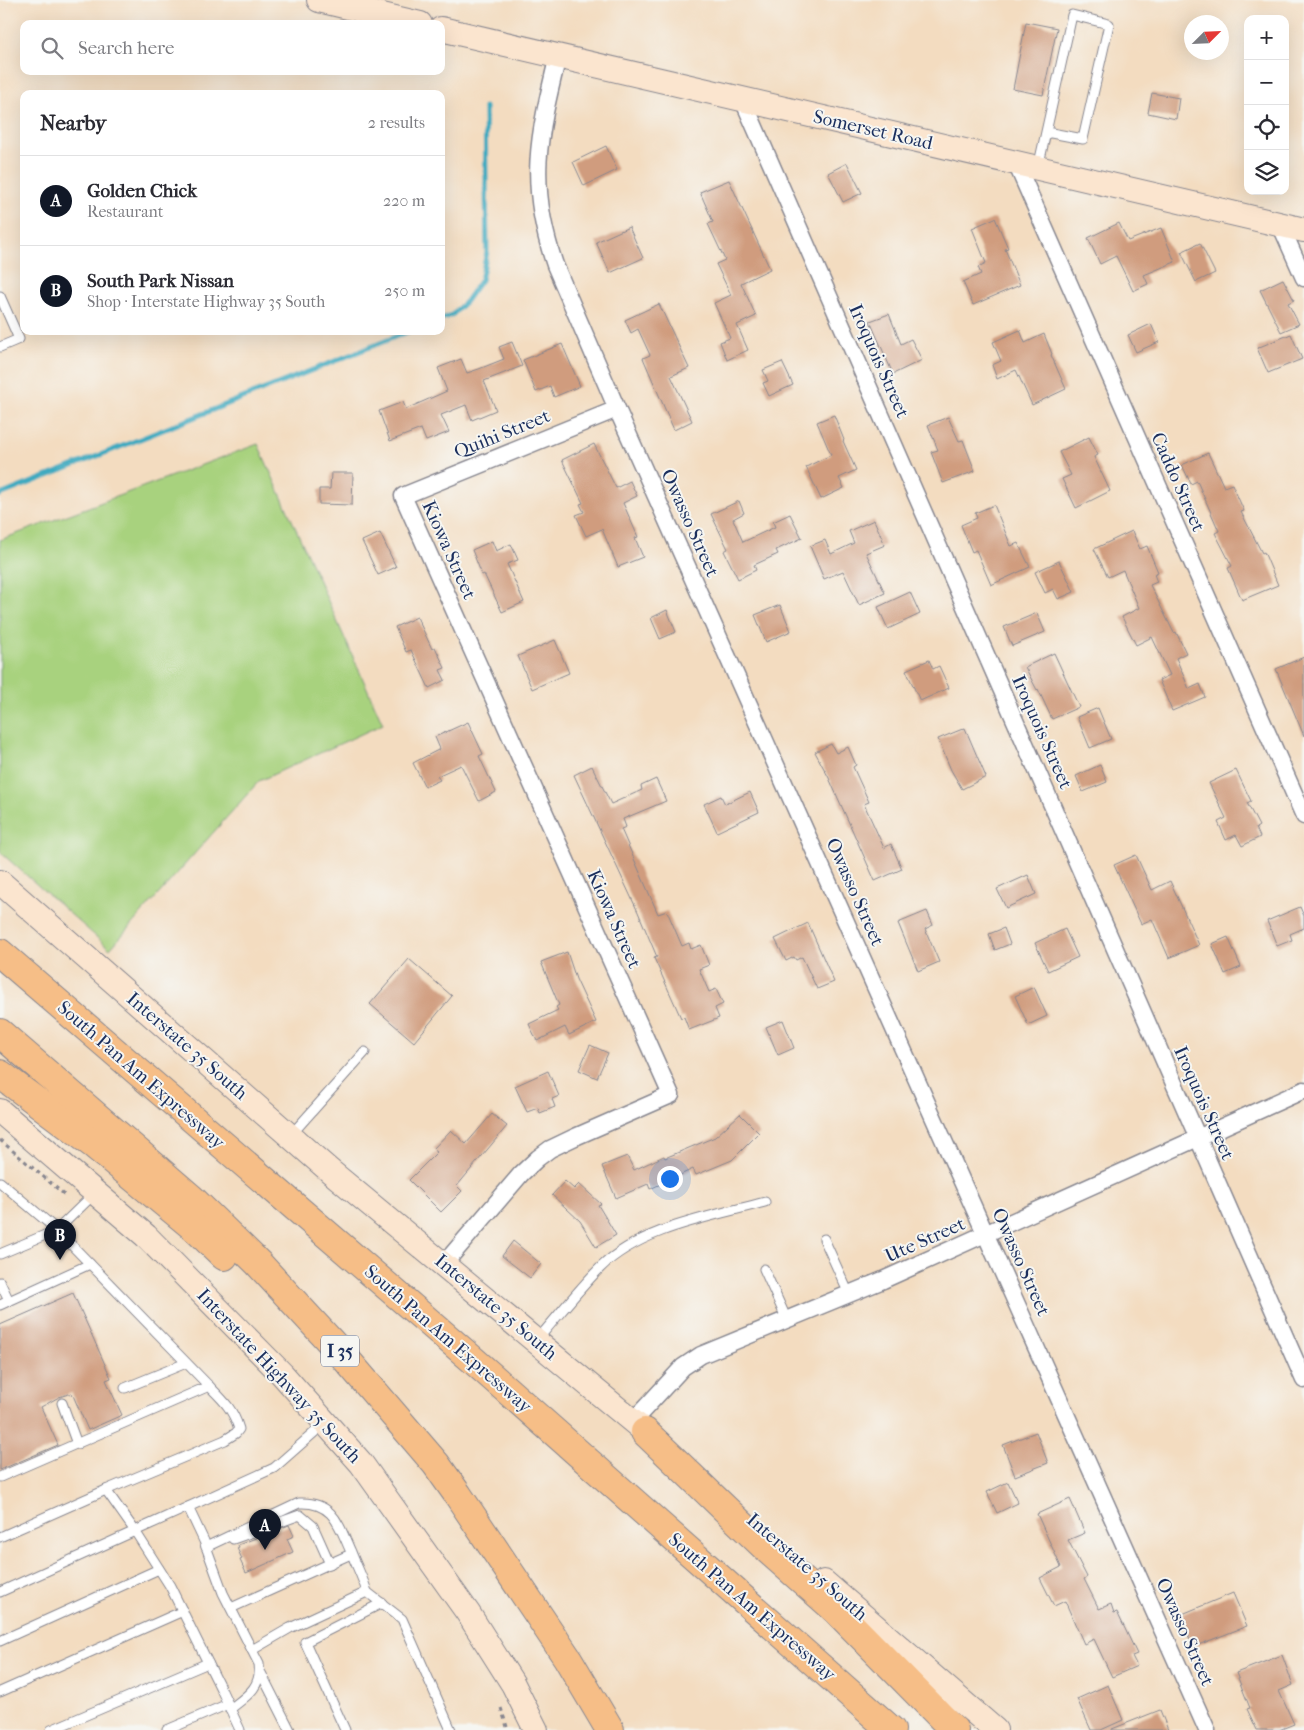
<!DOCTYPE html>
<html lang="en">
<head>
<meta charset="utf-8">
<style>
	:root { --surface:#fff; --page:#f2f2f3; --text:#2b2b33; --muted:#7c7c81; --line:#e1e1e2; --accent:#111827 }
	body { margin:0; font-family:"IM FELL French Canon",serif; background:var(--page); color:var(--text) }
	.controls { position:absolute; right:15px; top:15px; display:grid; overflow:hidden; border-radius:10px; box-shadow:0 5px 20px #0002 }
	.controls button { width:45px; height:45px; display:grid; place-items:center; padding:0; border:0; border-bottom:1px solid var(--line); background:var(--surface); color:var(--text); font:25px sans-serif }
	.compass { position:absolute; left:1184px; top:15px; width:45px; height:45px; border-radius:50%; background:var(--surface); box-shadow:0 5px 20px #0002; rotate:66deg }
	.you { position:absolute; left:669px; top:1178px; width:18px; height:18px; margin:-12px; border:4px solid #fff; border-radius:50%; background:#1a73e8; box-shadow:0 0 0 8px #1a73e833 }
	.badge { display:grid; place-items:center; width:32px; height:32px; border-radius:50%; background:var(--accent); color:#fff; font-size:16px; font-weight:700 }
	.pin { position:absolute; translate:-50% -41px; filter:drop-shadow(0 1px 2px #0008) }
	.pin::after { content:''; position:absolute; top:26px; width:18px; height:15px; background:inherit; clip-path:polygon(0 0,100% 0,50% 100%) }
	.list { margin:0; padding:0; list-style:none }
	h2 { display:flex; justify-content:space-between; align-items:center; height:65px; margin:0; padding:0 20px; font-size:21px }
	h2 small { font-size:16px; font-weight:400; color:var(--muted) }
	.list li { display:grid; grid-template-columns:32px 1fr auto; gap:15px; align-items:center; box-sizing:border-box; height:90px; padding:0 20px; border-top:1px solid var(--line) }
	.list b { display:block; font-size:19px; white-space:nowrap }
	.list p { margin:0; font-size:16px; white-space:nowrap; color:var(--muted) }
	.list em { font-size:16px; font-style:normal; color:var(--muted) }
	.icon { flex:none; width:28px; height:28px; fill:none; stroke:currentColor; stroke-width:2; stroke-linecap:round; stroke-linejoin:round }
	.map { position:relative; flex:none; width:1304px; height:1730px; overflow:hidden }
	.search { position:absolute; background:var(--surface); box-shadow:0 5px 20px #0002; left:20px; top:20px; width:425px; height:55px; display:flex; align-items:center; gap:12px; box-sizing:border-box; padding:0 18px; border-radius:10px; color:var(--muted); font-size:19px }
	.panel { position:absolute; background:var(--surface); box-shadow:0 5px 20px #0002; left:20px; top:90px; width:425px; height:245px; border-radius:10px }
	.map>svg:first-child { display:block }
</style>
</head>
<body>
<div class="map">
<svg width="1304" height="1730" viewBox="0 0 1304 1730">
	<rect width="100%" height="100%" fill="#f6f6f2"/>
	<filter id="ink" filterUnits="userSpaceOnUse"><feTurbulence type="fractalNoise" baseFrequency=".02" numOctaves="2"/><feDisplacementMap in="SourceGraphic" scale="10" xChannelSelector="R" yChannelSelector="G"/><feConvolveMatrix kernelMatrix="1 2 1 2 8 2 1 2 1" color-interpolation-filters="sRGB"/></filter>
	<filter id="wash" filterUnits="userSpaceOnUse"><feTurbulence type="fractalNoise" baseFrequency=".0096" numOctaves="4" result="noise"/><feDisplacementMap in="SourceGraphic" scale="20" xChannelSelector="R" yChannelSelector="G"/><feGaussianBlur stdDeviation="1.12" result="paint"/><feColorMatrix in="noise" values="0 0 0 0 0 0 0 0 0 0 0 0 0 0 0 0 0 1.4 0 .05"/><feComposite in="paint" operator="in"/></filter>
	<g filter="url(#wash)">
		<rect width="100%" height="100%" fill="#f3dcc0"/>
		<polygon fill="#a8d27e" stroke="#62806e" points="258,444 383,724 259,781 110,949 0,852 0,540"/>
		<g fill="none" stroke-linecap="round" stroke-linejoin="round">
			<g stroke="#40aac0" stroke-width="5">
				<polyline points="441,319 452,315 466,301 481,280 487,252 485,107"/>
				<polyline points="0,495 410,331"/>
			</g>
		</g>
		<g id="blocks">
			<g fill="#d09c7e">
				<polygon points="1026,22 1057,28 1043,95 1013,89"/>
				<polygon points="1152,93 1179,98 1176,119 1148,113"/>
				<polygon points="606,146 617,170 584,186 573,162"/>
				<polygon points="847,163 862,193 843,202 828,173"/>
				<polygon points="729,180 770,269 741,283 756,316 737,325 748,350 727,360 720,342 730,338 714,303 731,295 716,264 725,260 708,224 713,222 700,192"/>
				<polygon points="995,218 1008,248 1005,249 1020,285 973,305 963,282 981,274 978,267 986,263 972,228"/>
				<polygon points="1119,223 1128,241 1161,228 1175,262 1144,275 1148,284 1133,291 1116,256 1100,264 1088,238"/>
				<polygon points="629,227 643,258 610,273 596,242"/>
				<polygon points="1200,243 1215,273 1196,282 1181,252"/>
				<polygon points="1283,279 1294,300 1288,303 1299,324 1281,332 1260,290"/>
				<polygon points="659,304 689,368 671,376 692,421 674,430 643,358 650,355 638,329 631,333 625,320"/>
				<polygon points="889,314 901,344 911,339 922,360 893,374 870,321"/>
				<polygon points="1151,324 1159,342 1136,352 1128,335"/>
				<polygon points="1020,330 1025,343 1044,334 1052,354 1051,355 1066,389 1032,405 1016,370 997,379 992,365 1001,361 993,342"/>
				<polygon points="1291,334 1302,359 1268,373 1257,348"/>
				<polygon points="512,342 522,366 484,381 496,410 472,420 466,405 441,415 449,432 426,441 421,429 390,441 379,411 403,402 406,409 447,391 438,368 461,359 467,373 479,369 504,359 499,347"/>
				<polygon points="562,344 580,386 554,397 550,386 536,392 523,360"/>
				<polygon points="782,362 793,385 769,396 763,383 768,381 763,370"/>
				<polygon points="834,415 844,440 843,441 856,470 839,478 844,488 821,499 806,467 831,455 817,422"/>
				<polygon points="948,417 959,441 963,440 975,471 943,483 931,452 938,450 928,425"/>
				<polygon points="1089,437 1098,455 1094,457 1110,491 1076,508 1062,479 1071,475 1059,452"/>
				<polygon points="594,444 616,488 630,481 637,496 623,503 638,537 635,538 643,557 618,567 602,529 586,536 576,515 584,512 580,504 583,503 562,460"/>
				<polygon points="1208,453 1224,487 1232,484 1244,511 1241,512 1262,553 1264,552 1278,585 1242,600 1228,568 1232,566 1215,533 1219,531 1197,481 1191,484 1182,465"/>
				<polygon points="331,473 353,473 352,505 319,504 319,489 330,489"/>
				<polygon points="739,501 744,513 733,519 743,542 775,527 773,522 790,514 802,538 776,550 778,554 754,565 756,570 738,579 724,551 728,549 711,514"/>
				<polygon points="994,505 1011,546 1018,543 1030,567 991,585 976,550 972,552 961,525 977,518 975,513"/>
				<polygon points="874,520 885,545 866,553 885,593 859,605 843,571 824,579 810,546 825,540 831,554 854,543 849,531"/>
				<polygon points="1132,531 1140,549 1147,546 1158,572 1154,574 1157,582 1150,585 1174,633 1176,632 1186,653 1176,658 1189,689 1200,684 1205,697 1172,711 1159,680 1170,675 1152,637 1136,645 1122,617 1139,608 1123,570 1108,577 1094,549"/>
				<polygon points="380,533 396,567 378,575 362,541"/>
				<polygon points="492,541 496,551 511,544 518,560 507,564 524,602 502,612 484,574 482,575 472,550"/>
				<polygon points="1059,561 1074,592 1058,599 1053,589 1045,593 1035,572"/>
				<polygon points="910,592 920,614 888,629 878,607"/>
				<polygon points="780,605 791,631 766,642 755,615"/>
				<polygon points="667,610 676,632 660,639 651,618"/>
				<polygon points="1037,613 1045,632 1012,646 1004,627"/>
				<polygon points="417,617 432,649 435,647 445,668 440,670 445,680 429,688 411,650 406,652 395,627"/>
				<polygon points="555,640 569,673 532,689 518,656"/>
				<polygon points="1054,653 1079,707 1052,719 1038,689 1037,690 1025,667"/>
				<polygon points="1304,657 1304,736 1276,669"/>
				<polygon points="929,660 933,669 939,666 949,688 920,701 906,670"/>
				<polygon points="1098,708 1111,739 1090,748 1077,717"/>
				<polygon points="468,722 483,754 479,756 496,792 479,801 461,765 437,776 440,780 425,787 413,763 440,749 435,737"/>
				<polygon points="965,728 986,777 962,789 951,770 938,739"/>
				<polygon points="831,744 836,753 848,747 856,765 853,767 869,802 864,804 884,848 891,844 902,869 875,881 829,778 815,752"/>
				<polygon points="1100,765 1107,782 1083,792 1076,776"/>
				<polygon points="592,766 611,804 642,790 641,786 656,779 666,801 623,819 626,827 621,829 658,914 667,911 682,946 689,943 691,949 701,945 709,965 699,969 709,992 716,989 723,1004 715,1008 719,1018 689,1030 684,1017 681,1018 654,958 657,957 638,912 574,775"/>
				<polygon points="1236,770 1251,801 1247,803 1259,826 1256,828 1260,837 1242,846 1236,835 1226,840 1218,822 1226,818 1209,783"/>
				<polygon points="750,792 759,812 717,832 704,804 721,796 725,804"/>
				<polygon points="1136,855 1152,890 1170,881 1199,945 1169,958 1152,919 1141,924 1114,865"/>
				<polygon points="1028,875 1036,894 1006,908 997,889"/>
				<polygon points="1300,907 1304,916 1304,928 1290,934 1292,940 1277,946 1267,921"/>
				<polygon points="927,911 933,925 925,929 939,962 918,971 898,923"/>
				<polygon points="808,923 834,982 817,989 802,957 796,960 794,957 786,961 775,939"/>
				<polygon points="1004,928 1010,944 995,950 989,934"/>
				<polygon points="1065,929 1078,957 1048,971 1035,943"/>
				<polygon points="1228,937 1241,967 1225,974 1212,944"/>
				<polygon points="567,952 576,979 596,1022 569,1035 565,1027 537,1041 529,1024 558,1010 556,1007 559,1005 541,962"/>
				<polygon points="409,959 452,996 414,1042 370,1004"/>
				<polygon points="1034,987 1047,1016 1028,1025 1015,996"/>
				<polygon points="783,1020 794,1048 778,1055 766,1027"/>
				<polygon points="590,1045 608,1053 597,1078 579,1070"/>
				<polygon points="548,1071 559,1096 552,1099 555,1107 540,1113 538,1108 527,1112 515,1086"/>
				<polygon points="492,1114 507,1126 457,1186 462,1191 441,1212 409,1180 437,1152 433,1149 451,1130 466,1144"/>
				<polygon points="740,1114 759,1133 732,1160 696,1175 693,1169 650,1189 648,1184 616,1198 602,1166 627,1156 634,1170 664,1156 665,1158 715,1137"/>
				<polygon points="565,1181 574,1189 579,1184 601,1204 598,1205 616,1235 596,1247 580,1221 552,1195"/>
				<polygon points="513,1241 541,1264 530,1278 502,1256"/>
				<polygon points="73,1293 111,1378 106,1380 122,1415 88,1430 72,1393 59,1397 41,1407 58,1445 0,1470 0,1325"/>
				<polygon points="1036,1432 1048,1463 1015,1476 1003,1445"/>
				<polygon points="1008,1482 1018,1503 997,1513 987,1492"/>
				<polygon points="1070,1499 1085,1533 1068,1540 1087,1577 1084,1579 1099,1609 1111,1604 1114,1613 1117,1612 1137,1654 1132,1656 1137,1666 1112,1677 1094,1639 1084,1644 1065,1601 1054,1606 1040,1578 1061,1567 1037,1514"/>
				<polygon points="289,1525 294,1536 287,1539 293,1552 246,1573 240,1560 242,1559 237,1548 239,1547 238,1545"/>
				<polygon points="1233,1593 1247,1626 1193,1647 1180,1615"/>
				<polygon points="1282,1655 1293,1685 1279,1691 1294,1724 1279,1730 1257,1730 1247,1709 1250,1708 1236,1673"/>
				<polygon points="1108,1685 1123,1720 1101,1730 1091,1730 1077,1699"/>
				<polygon points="1160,1710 1168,1730 1112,1730 1112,1729"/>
			</g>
		</g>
	</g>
	<g filter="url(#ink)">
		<use href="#blocks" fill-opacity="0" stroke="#87868f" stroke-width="1"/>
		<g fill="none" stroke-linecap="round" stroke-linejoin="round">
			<defs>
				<g id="service">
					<polyline points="1038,168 1072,15 1109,24 1083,139 1046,132"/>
					<polyline points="0,296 19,339 0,347"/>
					<polyline points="290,1136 365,1052"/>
					<polyline points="0,1182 57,1230 209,1386 0,1477"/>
					<polyline points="824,1239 849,1294"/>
					<polyline points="0,1254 57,1230 95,1193"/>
					<polyline points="764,1269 787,1320"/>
					<polyline points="0,1282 9,1301"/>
					<polyline points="0,1305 90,1264"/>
					<path d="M 537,1340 C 558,1316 578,1290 600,1268 C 642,1227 711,1217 765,1202"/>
					<polyline points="125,1388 186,1363"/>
					<polyline points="62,1403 77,1444"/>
					<path d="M 106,1490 L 225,1440 L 236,1433 L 239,1429 C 233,1409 223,1400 209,1386"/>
					<path d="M 188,1507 L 204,1541 L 223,1593 L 259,1664 C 262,1687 247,1696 230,1709"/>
					<polyline points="0,1537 106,1490 135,1531 274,1468 325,1423"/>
					<polyline points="233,1539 300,1515 313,1526 330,1564"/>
					<path d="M 206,1547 L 299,1503 C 334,1501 339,1526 351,1552 C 356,1565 363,1578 367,1592 L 290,1628 L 252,1650"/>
					<polyline points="0,1592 135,1531 170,1586 221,1689 240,1730"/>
					<polyline points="367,1592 402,1619 451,1730"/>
					<polyline points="231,1608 351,1554"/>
					<polyline points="0,1641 159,1569"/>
					<polyline points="261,1673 290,1730"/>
					<polyline points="0,1692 183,1611"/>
					<polyline points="51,1730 208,1663"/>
					<polyline points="167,1730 228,1704"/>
					<polyline points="345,1730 305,1642 382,1603"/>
				</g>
				<g id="minor">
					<path d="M 558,56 C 538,138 527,183 555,265 L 617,409 L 1207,1730"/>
					<polyline points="743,100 1304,1380"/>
					<polyline points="1016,163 1304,816"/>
					<polyline points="1280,224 1304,278"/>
					<polyline points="444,1264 521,1174 538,1158 550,1149 575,1137 671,1095 403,496 617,409"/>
					<polyline points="633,1421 683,1367 701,1355 883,1280 1304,1090"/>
				</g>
				<g id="secondary">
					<polyline points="319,0 420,24"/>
					<polyline points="441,29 1304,230"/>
					<polyline points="0,882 330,1171 659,1443"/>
					<polyline points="0,1111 146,1236 282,1374 361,1463 468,1613 513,1684 536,1730"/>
					<polyline points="824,1582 995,1730"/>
				</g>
				<g id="motorway">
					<polyline points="0,953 473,1360 891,1730"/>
					<polyline points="0,1033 191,1198 258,1263 340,1352 436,1464 458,1495 568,1659 610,1730"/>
					<polyline points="0,1074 93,1144 197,1230 224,1256"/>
					<polyline points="645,1432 767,1549 836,1610 954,1730"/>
				</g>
			</defs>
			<use href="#service" stroke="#87868f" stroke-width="11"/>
			<use href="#minor" stroke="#87868f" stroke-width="19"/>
			<use href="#secondary" stroke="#87868f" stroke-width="26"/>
			<use href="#motorway" stroke="#87868f" stroke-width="30"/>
			<g stroke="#87868f" stroke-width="3" stroke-dasharray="4 4" stroke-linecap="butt">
				<polyline points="0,1140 66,1196"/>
				<polyline points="501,1708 508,1730"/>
			</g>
			<use href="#service" stroke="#fff" stroke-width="9"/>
			<use href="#minor" stroke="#fff" stroke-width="16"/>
			<use href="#secondary" stroke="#fbe5cf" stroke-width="24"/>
			<use href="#motorway" stroke="#f6be87" stroke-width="28"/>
		</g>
	</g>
	<g text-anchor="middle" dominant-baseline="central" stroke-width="4" stroke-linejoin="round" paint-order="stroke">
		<rect fill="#f6f6f2" stroke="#5d6b8a" stroke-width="1" x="321" y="1335.5" width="38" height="31" rx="4"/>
		<g font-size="18" font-weight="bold" fill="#1b2f5e">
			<text x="340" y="1351">I 35</text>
		</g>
		<g font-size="19" fill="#1b2f5e" stroke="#f6f6f2">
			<text transform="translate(873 130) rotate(13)">Somerset Road</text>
			<text transform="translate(879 361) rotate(66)">Iroquois Street</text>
			<text transform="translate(502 434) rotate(-22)">Quihi Street</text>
			<text transform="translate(1178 482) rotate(66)">Caddo Street</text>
			<text transform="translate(690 523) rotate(66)">Owasso Street</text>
			<text transform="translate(449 550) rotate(66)">Kiowa Street</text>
			<text transform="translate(1042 732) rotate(66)">Iroquois Street</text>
			<text transform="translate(855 892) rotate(66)">Owasso Street</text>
			<text transform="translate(614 919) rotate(66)">Kiowa Street</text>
			<text transform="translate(187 1046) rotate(41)">Interstate 35 South</text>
			<text transform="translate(141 1075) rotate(41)">South Pan Am Expressway</text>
			<text transform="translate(1204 1103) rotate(66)">Iroquois Street</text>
			<text transform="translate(925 1240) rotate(-24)">Ute Street</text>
			<text transform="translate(1021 1262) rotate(66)">Owasso Street</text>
			<text transform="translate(496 1307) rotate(40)">Interstate 35 South</text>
			<text transform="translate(448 1339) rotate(41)">South Pan Am Expressway</text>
			<text transform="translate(279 1376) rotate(47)">Interstate Highway 35 South</text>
			<text transform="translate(807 1567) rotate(41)">Interstate 35 South</text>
			<text transform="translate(752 1607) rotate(41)">South Pan Am Expressway</text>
			<text transform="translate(1185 1632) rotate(66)">Owasso Street</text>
		</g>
	</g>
</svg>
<div class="controls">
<button>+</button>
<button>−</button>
<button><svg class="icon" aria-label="locate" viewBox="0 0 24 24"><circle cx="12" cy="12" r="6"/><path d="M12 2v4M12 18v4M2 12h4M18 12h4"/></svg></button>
<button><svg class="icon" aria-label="layers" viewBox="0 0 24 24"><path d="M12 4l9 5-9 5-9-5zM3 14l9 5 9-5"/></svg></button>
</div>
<svg class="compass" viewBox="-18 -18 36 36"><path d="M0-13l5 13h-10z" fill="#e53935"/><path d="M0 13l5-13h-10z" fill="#7c7c81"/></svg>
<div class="you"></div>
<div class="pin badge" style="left:265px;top:1550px">A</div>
<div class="pin badge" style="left:60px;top:1260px">B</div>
<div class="search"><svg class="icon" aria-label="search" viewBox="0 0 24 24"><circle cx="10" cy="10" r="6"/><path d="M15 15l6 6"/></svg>Search here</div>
<section class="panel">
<h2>Nearby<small>2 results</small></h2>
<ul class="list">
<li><span class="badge">A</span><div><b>Golden Chick</b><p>Restaurant</p></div><em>220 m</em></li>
<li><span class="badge">B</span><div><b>South Park Nissan</b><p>Shop · Interstate Highway 35 South</p></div><em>250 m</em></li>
</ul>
</section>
</div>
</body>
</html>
